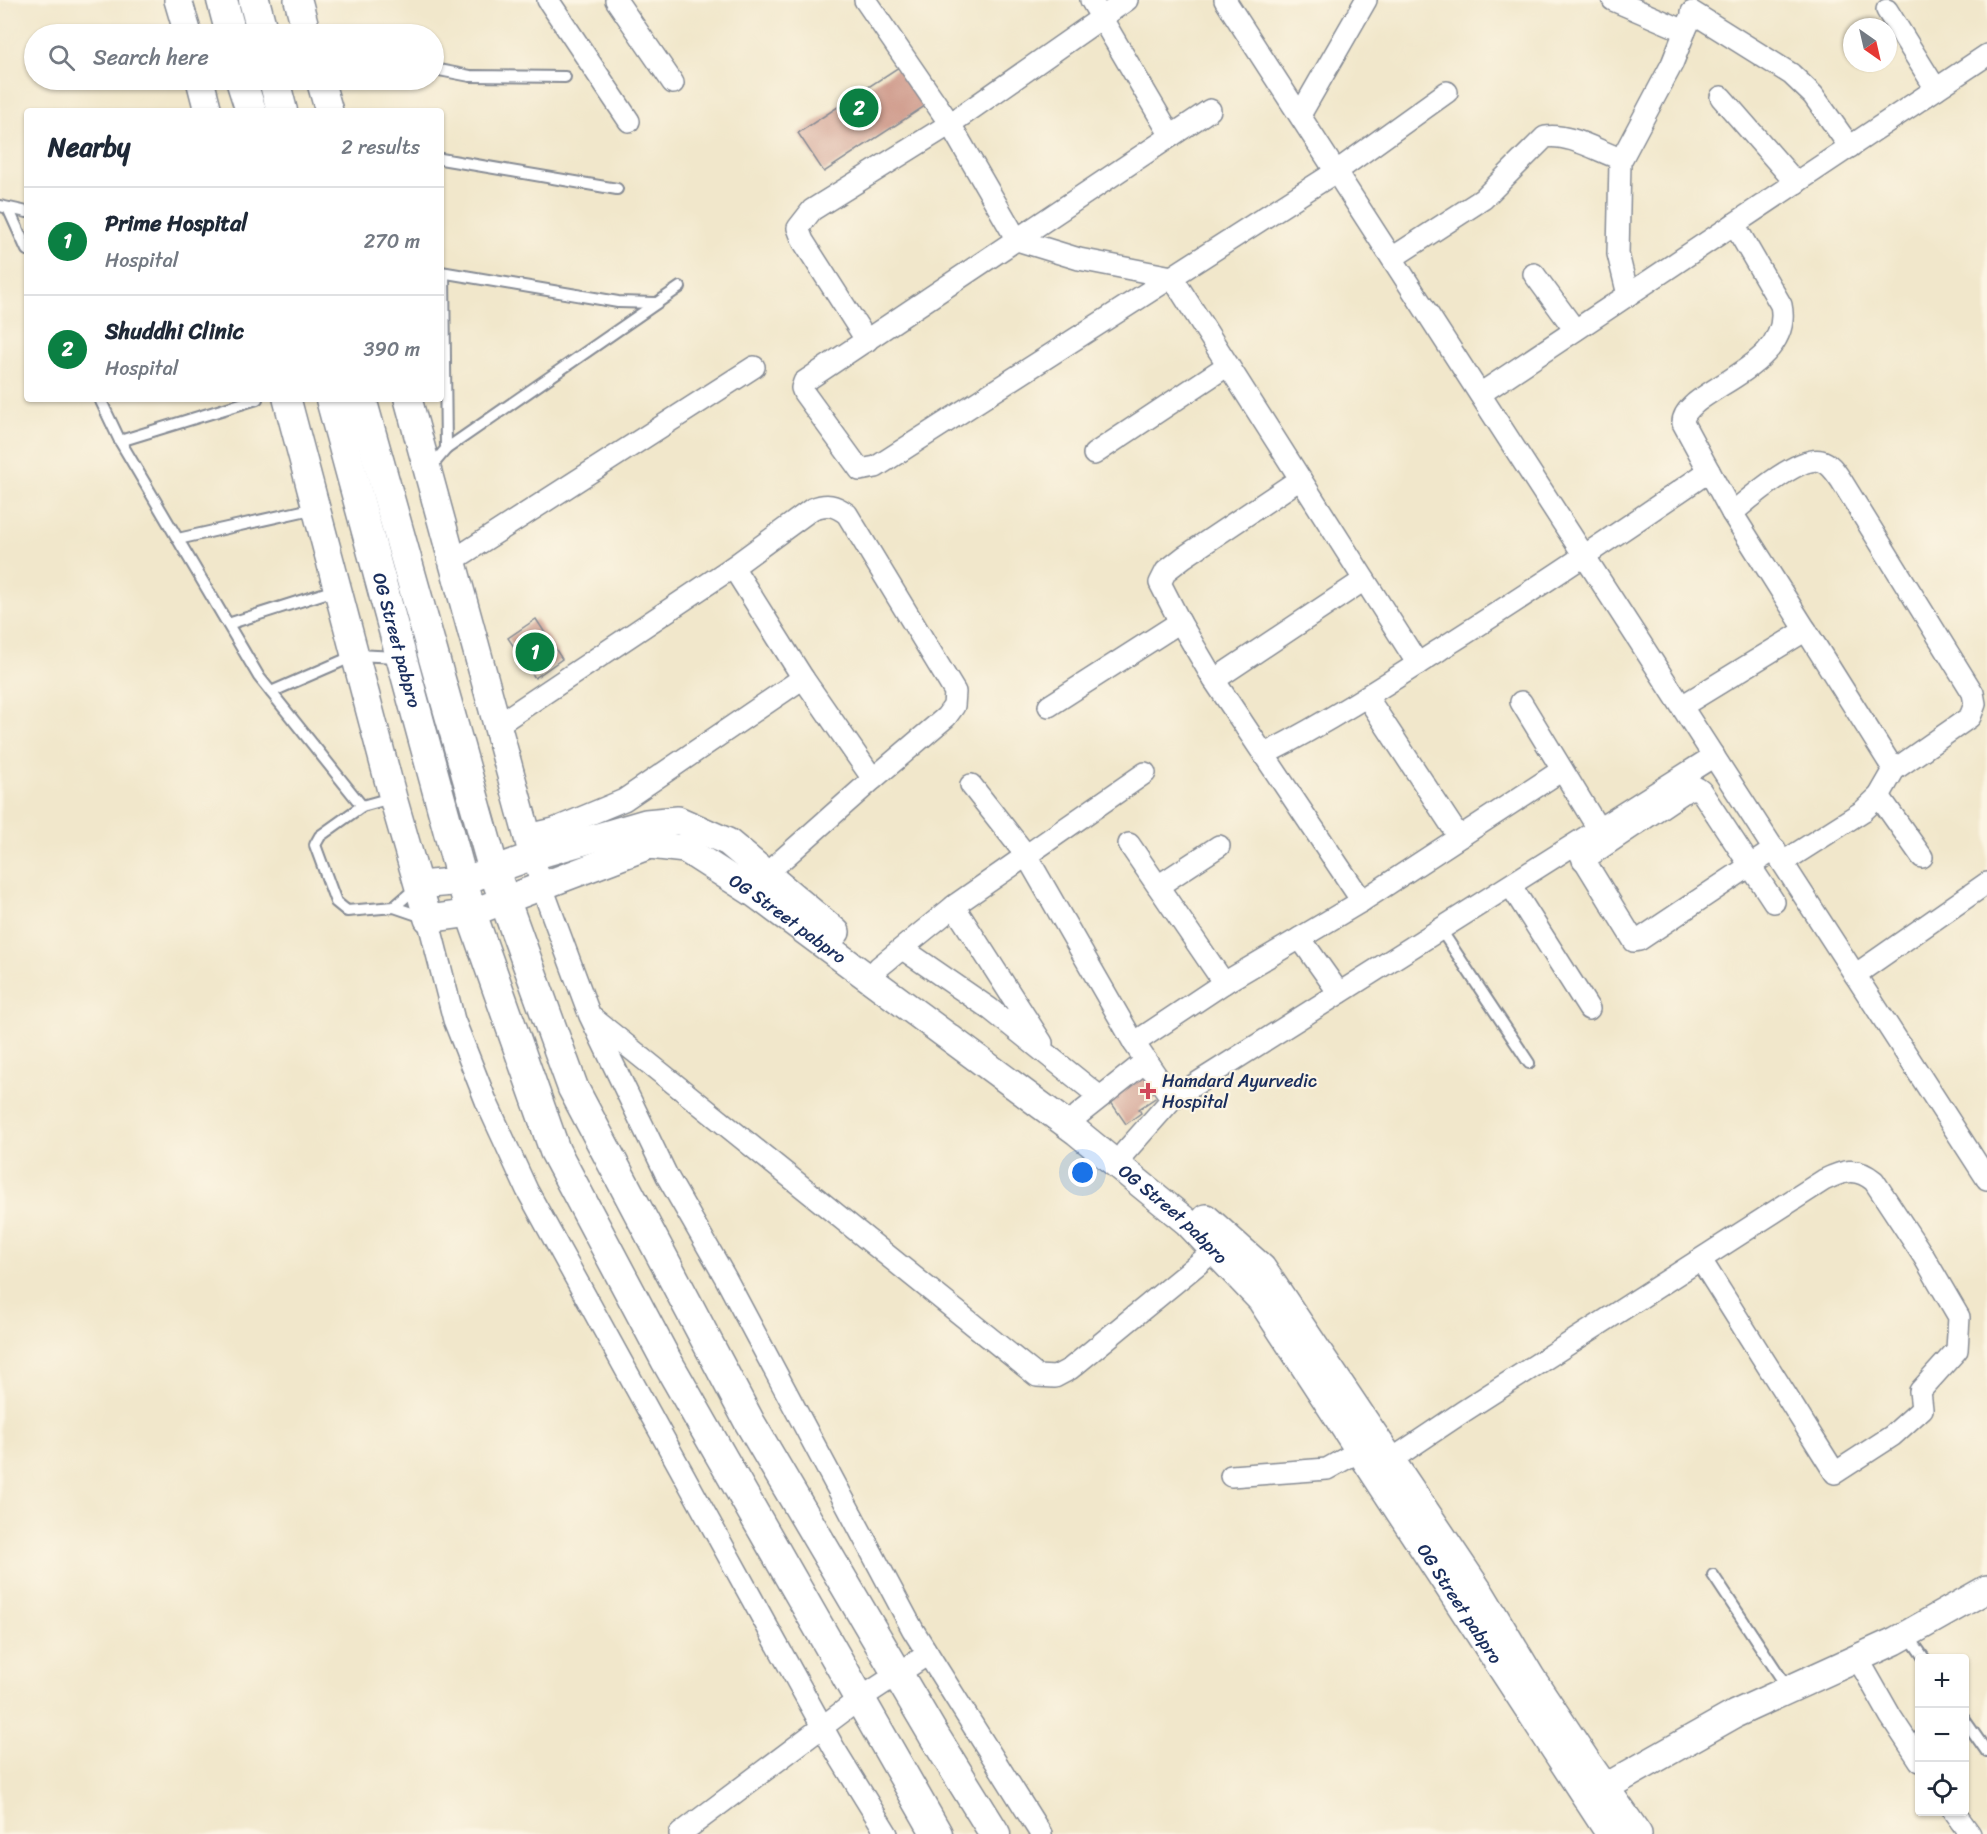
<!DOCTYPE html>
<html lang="en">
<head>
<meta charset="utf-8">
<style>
	:root { --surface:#fff; --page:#f6f6f7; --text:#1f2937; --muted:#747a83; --line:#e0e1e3; --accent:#0b8043 }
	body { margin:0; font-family:Sriracha,sans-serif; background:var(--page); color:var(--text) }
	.controls { position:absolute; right:18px; bottom:18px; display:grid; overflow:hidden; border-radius:6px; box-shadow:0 2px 4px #0004 }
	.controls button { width:54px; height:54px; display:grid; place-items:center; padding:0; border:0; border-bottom:2px solid var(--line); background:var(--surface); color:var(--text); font:30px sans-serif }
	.compass { position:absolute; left:1843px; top:18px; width:54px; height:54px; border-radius:50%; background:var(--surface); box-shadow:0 2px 4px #0004; rotate:146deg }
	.you { position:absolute; left:1083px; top:1173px; width:21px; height:21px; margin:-15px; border:4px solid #fff; border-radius:50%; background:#1a73e8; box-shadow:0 0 0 9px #1a73e833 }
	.badge { display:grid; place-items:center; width:39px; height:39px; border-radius:50%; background:var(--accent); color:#fff; font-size:20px; font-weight:700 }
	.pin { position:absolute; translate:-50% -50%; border:3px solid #fff; box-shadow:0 2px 6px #0006 }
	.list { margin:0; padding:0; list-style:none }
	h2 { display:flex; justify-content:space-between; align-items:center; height:78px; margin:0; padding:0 24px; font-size:26px }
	h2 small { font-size:20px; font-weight:400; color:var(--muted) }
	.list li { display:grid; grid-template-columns:39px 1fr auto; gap:18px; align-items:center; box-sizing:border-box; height:108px; padding:0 24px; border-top:2px solid var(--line) }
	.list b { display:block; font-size:22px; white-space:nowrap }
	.list p { margin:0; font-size:20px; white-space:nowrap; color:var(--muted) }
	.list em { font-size:20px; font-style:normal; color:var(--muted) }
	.icon { flex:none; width:33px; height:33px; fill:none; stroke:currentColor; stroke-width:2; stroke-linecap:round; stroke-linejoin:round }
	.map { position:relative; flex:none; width:1987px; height:1834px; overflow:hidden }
	.search { position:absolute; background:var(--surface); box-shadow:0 2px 4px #0004; left:24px; top:24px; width:420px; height:66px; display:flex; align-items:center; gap:15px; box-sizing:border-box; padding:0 21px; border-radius:33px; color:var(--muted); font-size:22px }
	.panel { position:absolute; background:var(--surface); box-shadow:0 2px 4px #0004; left:24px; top:108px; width:420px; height:294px; border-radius:6px }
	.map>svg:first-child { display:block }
</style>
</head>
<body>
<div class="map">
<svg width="1987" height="1834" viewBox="0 0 1987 1834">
	<rect width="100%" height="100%" fill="#fcf5e5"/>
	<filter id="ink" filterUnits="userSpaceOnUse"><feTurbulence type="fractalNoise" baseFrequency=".0167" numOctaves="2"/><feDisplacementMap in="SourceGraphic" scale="12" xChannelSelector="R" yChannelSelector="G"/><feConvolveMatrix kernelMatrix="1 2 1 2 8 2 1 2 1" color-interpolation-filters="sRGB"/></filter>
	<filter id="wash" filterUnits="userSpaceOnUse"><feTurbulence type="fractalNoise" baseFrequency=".008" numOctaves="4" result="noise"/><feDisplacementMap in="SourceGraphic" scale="24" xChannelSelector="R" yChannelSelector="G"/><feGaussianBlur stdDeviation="1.35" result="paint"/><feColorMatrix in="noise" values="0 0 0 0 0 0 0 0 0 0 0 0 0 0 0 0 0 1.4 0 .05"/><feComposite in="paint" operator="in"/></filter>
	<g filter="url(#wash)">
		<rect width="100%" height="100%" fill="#f1e7cb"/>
		<g id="blocks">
			<g fill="#ce9889">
				<polygon points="905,63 931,102 824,172 798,133"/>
				<polygon points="536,619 562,659 535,678 508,638"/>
				<polygon points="1145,1072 1161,1094 1139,1109 1141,1113 1126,1124 1108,1098"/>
			</g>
		</g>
	</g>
	<g filter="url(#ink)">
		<use href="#blocks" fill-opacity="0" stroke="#868b94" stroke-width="1.5"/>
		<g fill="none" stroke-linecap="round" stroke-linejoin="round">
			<defs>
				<g id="service">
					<polyline points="434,69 470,76 565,77"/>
					<polyline points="441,159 617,189"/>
					<polyline points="0,206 27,212"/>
					<polyline points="8,208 27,250"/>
					<polyline points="441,272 618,302 656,303"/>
					<polyline points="100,399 120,441 259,677 362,806 391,798"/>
					<polyline points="120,441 257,399"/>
					<polyline points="446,449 680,287"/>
					<polyline points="430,468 446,449 444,273"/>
					<polyline points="178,539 316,508"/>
					<polyline points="228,624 338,589"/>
					<polyline points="271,692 356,655 397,657"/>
					<polyline points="362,806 320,836 315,845 336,902 347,911 394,907 426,918"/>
					<polyline points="394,907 417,887"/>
					<polyline points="1441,930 1529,1063"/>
					<polyline points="1713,1575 1789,1690"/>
					<polyline points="1908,1635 1924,1658"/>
					<polyline points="1964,1719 1987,1752"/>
				</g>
				<g id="minor">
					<polyline points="548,0 629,121"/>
					<polyline points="616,0 673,83"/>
					<polyline points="865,0 950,124 1127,0"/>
					<polyline points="1091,0 1171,136"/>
					<polyline points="1225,0 1987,1179"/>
					<polyline points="1613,0 1685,31 1691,18"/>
					<polyline points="1887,10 1936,89"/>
					<polyline points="1692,12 1791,74 1813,95 1850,147"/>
					<polyline points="1721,97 1796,183"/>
					<polyline points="1210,110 804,382 802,388 804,393 860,470 876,467 1337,171 1447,92"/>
					<polyline points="1300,115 1366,0"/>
					<path d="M 1392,258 L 1483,199 L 1545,137 C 1569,133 1598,151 1621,159"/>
					<polyline points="1534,274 1575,330"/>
					<polyline points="1628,295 1618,254 1620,162 1672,64 1685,31"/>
					<polyline points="867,341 803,241 798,228 812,210 950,124 1017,240 1079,259 1172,277 1418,664"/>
					<polyline points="1480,394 1987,55"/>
					<polyline points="1094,454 1228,365"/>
					<path d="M 1709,471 L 1683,423 C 1682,390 1795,369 1781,305 L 1734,224"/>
					<polyline points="1300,479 1184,557 1166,571 1160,583 1180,622 1214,680 1362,901 1562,770"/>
					<polyline points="1732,513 1894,770"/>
					<polyline points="452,561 754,367"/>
					<polyline points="733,567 803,678"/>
					<polyline points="1214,680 1364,580"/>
					<polyline points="1367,697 1459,837"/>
					<polyline points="1521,702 1599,830"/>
					<polyline points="1049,706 1180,622"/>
					<polyline points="1682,706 1806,630"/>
					<path d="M 497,725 L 733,567 L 812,509 C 827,503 835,505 847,514 L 955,692 L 954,706 L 946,717 L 873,779"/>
					<path d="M 1265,754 C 1328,722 1385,685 1444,647 C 1534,590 1622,531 1709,471 L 1732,513 C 1749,499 1799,455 1821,461 C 1830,463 1836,473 1841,480 L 1973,693 L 1975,704 L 1970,717 L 1894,770 L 1879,796 L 1863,811 L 1783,862"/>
					<polyline points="971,785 1026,855 1134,1043"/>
					<polyline points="1879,796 1922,857"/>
					<polyline points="528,835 554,829 624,800 803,678 873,779 766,874"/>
					<polyline points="1129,844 1224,983"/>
					<polyline points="1575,845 1634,941 1639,940 1775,849"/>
					<polyline points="533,856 542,887 590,1016 667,1176 725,1277 913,1630 1041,1834"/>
					<polyline points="1583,860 1687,790 1697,788 1701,791 1774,902"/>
					<polyline points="1158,886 1219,846"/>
					<polyline points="1511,886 1589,1009"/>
					<polyline points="954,906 1042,1043"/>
					<polyline points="428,919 454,1020 486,1101 527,1190 834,1748 887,1834"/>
					<polyline points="903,949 990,1009 1100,1097"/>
					<polyline points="1855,975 1987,883"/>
					<polyline points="869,978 879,967 958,903 1145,773"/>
					<polyline points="1339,993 1300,938 1362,901"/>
					<polyline points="594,1019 1037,1376 1055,1377 1070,1369 1215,1250"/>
					<polyline points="1172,1099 1134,1043 1224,983 1300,938"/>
					<polyline points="1078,1115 1146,1061"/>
					<polyline points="1125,1152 1172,1099 1714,756"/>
					<path d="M 1379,1468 L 1464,1411 L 1824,1180 C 1843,1171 1856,1166 1874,1181 L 1924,1257 L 1959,1317 L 1957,1350 L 1920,1391 L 1922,1409 L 1892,1436 L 1835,1473 L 1701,1260"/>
					<polyline points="1231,1476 1327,1469 1359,1451"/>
					<polyline points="1858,1659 1891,1717 1920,1761"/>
					<polyline points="1954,1812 1970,1834"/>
					<polyline points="680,1834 858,1700 928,1654"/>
				</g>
				<g id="tertiary">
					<polyline points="178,0 188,34"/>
					<polyline points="298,0 307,34"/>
					<polyline points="200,80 208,111"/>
					<polyline points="320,80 329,111"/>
					<path id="s1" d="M 287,399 L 393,798 L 428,919 L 471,913 L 650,845 L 685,849 L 755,894 L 1077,1132 L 1187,1222 L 1261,1300 L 1610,1834"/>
					<polyline points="408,399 533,856"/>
					<polyline points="419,885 463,881 533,856 646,823 678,820 728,842 836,932"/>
					<polyline points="1206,1218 1262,1268 1481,1594 1531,1677 1586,1760 1638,1834"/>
					<polyline points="1590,1796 1735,1714 1895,1641 1987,1589"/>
				</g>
				<g id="secondary">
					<polyline points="222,0 231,34"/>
					<polyline points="254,0 263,34"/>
					<polyline points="241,80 251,111"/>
					<polyline points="274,80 282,111"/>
					<path id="s2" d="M 331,399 L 471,913 L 555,1151 L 666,1360 L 937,1834"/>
					<polyline points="361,399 494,871 573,1088 750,1423 933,1734 995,1834"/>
				</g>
			</defs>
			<use href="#service" stroke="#868b94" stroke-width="14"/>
			<use href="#minor" stroke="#868b94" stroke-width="24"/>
			<use href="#tertiary" stroke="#868b94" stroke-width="30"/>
			<use href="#secondary" stroke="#868b94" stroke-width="33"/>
			<use href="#service" stroke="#fff" stroke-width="10"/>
			<use href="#minor" stroke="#fff" stroke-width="21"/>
			<use href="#tertiary" stroke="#fff" stroke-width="27"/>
			<use href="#secondary" stroke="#fff" stroke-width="30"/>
		</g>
	</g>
	<path fill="#d1495b" stroke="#fcf5e5" stroke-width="2" d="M1145 1082h6v6h6v6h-6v6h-6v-6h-6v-6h6z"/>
	<g text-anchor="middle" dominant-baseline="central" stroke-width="4.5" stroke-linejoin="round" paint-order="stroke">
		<g font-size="18" fill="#1b2f5e" stroke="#fcf5e5">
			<text stroke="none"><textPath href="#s2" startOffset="250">OG Street pabpro</textPath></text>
			<text stroke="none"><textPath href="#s1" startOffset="933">OG Street pabpro</textPath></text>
			<text stroke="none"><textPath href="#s1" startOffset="1419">OG Street pabpro</textPath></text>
			<text stroke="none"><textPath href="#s1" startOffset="1905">OG Street pabpro</textPath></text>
		</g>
		<g font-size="18" fill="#1b2f5e" stroke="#fcf5e5" text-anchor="start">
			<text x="1162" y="1081">Hamdard Ayurvedic<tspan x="1162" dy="21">Hospital</tspan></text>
		</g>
	</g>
</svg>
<div class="controls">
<button>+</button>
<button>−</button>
<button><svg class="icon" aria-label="locate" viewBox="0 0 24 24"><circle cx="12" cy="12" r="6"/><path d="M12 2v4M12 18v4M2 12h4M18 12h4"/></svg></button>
</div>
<svg class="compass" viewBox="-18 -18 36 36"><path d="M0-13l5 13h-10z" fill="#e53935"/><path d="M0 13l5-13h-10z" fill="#747a83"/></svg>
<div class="you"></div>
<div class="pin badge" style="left:535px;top:652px">1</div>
<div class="pin badge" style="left:859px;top:108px">2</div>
<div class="search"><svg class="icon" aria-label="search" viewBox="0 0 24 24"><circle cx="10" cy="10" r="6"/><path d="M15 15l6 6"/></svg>Search here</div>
<section class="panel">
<h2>Nearby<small>2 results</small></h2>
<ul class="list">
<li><span class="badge">1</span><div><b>Prime Hospital</b><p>Hospital</p></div><em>270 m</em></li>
<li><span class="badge">2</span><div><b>Shuddhi Clinic</b><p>Hospital</p></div><em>390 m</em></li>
</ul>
</section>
</div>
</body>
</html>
